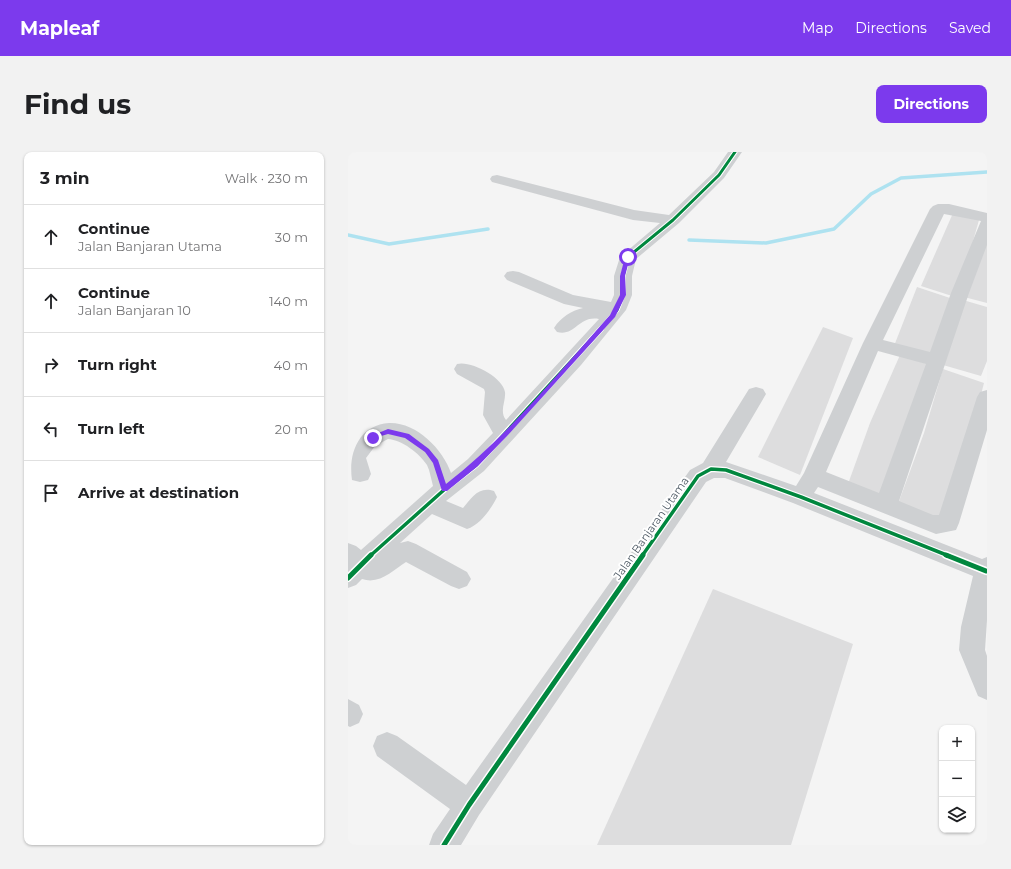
<!DOCTYPE html>
<html lang="en">
<head>
<meta charset="utf-8">
<style>
	:root { --surface:#fff; --page:#f2f2f2; --text:#202124; --muted:#757577; --line:#e0e0e0; --accent:#7c3aed }
	body { margin:0; font-family:Montserrat,sans-serif; background:var(--page); color:var(--text) }
	.controls { position:absolute; right:12px; bottom:12px; display:grid; overflow:hidden; border-radius:8px; box-shadow:0 1px 3px #0004 }
	.controls button { width:36px; height:36px; display:grid; place-items:center; padding:0; border:0; border-bottom:1px solid var(--line); background:var(--surface); color:var(--text); font:20px sans-serif }
	.stop { position:absolute; width:12px; height:12px; margin:-9px; border:3px solid #7c3aed; border-radius:50%; background:#fff }
	.stop.end { background:#7c3aed; border-color:#fff; box-shadow:0 1px 4px #0008 }
	.list { margin:0; padding:0; list-style:none }
	h2 { display:flex; justify-content:space-between; align-items:center; height:52px; margin:0; padding:0 16px; font-size:17px }
	h2 small { font-size:13px; font-weight:400; color:var(--muted) }
	.list li { display:grid; grid-template-columns:26px 1fr auto; gap:12px; align-items:center; box-sizing:border-box; height:64px; padding:0 16px; border-top:1px solid var(--line) }
	.list b { display:block; font-size:15px; white-space:nowrap }
	.list p { margin:0; font-size:13px; white-space:nowrap; color:var(--muted) }
	.list em { font-size:13px; font-style:normal; color:var(--muted) }
	.icon { flex:none; width:22px; height:22px; fill:none; stroke:currentColor; stroke-width:2; stroke-linecap:round; stroke-linejoin:round }
	.map { position:relative; flex:none; width:639px; height:693px; overflow:hidden; border-radius:8px }
	header { display:flex; align-items:center; gap:24px; box-sizing:border-box; height:56px; padding:0 20px; background:var(--accent); color:#fff }
	header strong { font-size:19px }
	nav { display:flex; gap:22px; margin-inline-start:auto; font-size:14px }
	.intro { display:flex; align-items:center; justify-content:space-between; box-sizing:border-box; height:96px; padding:0 24px }
	h1 { margin:0; font-size:28px }
	.button { padding:10px 18px; border-radius:8px; background:var(--accent); color:#fff; font-size:14px; font-weight:700 }
	main { display:flex; gap:24px; padding:0 24px }
	aside { flex:1; background:var(--surface); border-radius:8px; box-shadow:0 1px 3px #0004 }
	.map>svg:first-child { display:block }
</style>
</head>
<body>
<header>
<strong>Mapleaf</strong>
<nav><a>Map</a><a>Directions</a><a>Saved</a></nav>
</header>
<div class="intro"><h1>Find us</h1><a class="button">Directions</a></div>
<main>
<aside>
<h2>3 min<small>Walk · 230 m</small></h2>
<ul class="list">
<li><svg class="icon" aria-label="ahead" viewBox="0 0 24 24"><path d="M12 20V5M6 11l6-6 6 6"/></svg><div><b>Continue</b><p>Jalan Banjaran Utama</p></div><em>30 m</em></li>
<li><svg class="icon" aria-label="ahead" viewBox="0 0 24 24"><path d="M12 20V5M6 11l6-6 6 6"/></svg><div><b>Continue</b><p>Jalan Banjaran 10</p></div><em>140 m</em></li>
<li><svg class="icon" aria-label="right" viewBox="0 0 24 24"><path d="M7 20v-9h11M14 6l5 5-5 5"/></svg><div><b>Turn right</b></div><em>40 m</em></li>
<li><svg class="icon" aria-label="left" viewBox="0 0 24 24"><path d="M17 20v-9H6M10 6l-5 5 5 5"/></svg><div><b>Turn left</b></div><em>20 m</em></li>
<li><svg class="icon" aria-label="arrive" viewBox="0 0 24 24"><path d="M6 21V4h12l-3 4 3 4H6"/></svg><div><b>Arrive at destination</b></div></li>
</ul>
</aside>
<div class="map">
<svg width="639" height="693" viewBox="0 0 639 693">
	<rect width="100%" height="100%" fill="#f4f4f4"/>
	<g fill="none" stroke-linecap="round" stroke-linejoin="round">
		<g stroke="#aee2f0" stroke-width="3.5">
			<polyline points="0,83 41,92 140,77"/>
			<polyline points="341,88 418,91 486,77 523,42 553,26 639,20"/>
		</g>
	</g>
	<g fill="#ddddde">
		<polygon points="605,61 631,68 621,103 604,144 573,134"/>
		<polygon points="639,76 639,151 616,145"/>
		<polygon points="569,135 602,146 582,203 546,194"/>
		<polygon points="615,148 639,155 639,209 633,224 595,213"/>
		<polygon points="475,175 505,186 452,323 410,305"/>
		<polygon points="552,203 582,213 534,347 500,332 522,271"/>
		<polygon points="595,217 636,231 624,278 596,362 584,366 550,352 576,281"/>
		<polygon points="365,437 505,492 443,693 249,693"/>
	</g>
	<g fill="none" stroke-linecap="round" stroke-linejoin="round">
		<g fill="#ced0d2" fill-rule="evenodd">
			<path d="M 380,0 L 394,0 L 376,26 L 331,71 L 288,107 L 284,124 L 284,143 L 278,158 L 233,213 L 136,319 L 98,349 L 115,356 C 124,346 130,334 146,339 L 149,345 C 143,357 132,373 119,377 L 84,362 L 52,391 L 60,389 L 68,392 L 119,420 L 123,427 L 119,434 L 111,437 L 103,434 L 58,410 C 45,418 32,433 14,427 L 8,433 L 0,436 L 0,391 L 8,394 L 13,398 L 85,334 C 83,327 82,319 79,313 C 71,301 54,288 40,287 L 27,294 L 18,306 L 23,322 L 20,328 L 12,330 L 4,328 C 0,301 11,273 41,271 C 68,270 95,297 103,321 L 120,307 L 145,281 L 135,263 L 137,240 L 136,237 L 109,222 L 106,217 L 109,212 C 122,208 155,225 157,240 C 158,250 151,259 158,268 L 251,167 C 231,163 227,185 209,180 L 206,176 C 213,165 223,159 235,156 L 216,152 L 159,128 L 156,124 L 159,120 L 165,119 L 171,120 L 225,143 L 263,150 L 266,143 L 266,124 L 272,105 L 312,71 L 285,68 L 144,30 L 142,27 L 144,24 L 149,23 L 286,58 L 321,63 L 366,20 Z"/>
			<path d="M 590,52 L 601,52 L 639,61 L 639,93 L 621,141 L 551,349 L 585,363 L 591,363 L 629,245 L 632,240 L 639,238 L 639,278 L 611,371 L 608,378 L 588,382 L 470,335 L 466,341 L 634,407 L 639,405 L 639,468 L 637,498 L 639,504 L 639,548 L 630,544 L 611,498 L 613,475 L 625,424 L 445,351 L 377,326 L 366,326 L 358,330 L 131,663 L 113,693 L 81,693 L 85,682 L 102,657 L 29,604 L 25,594 L 29,584 L 39,580 L 49,584 L 118,633 L 342,318 L 355,311 L 401,237 L 408,235 L 415,237 L 418,242 L 378,310 L 448,334 L 456,321 L 515,191 L 582,57 L 585,54 ZM 596,62 L 633,69 L 603,141 L 582,200 L 535,188 ZM 530,199 L 578,212 L 531,341 L 478,320 Z"/>
			<polygon points="0,547 11,553 15,562 11,571 2,575 0,574"/>
		</g>
		<defs>
			<polyline id="cycleway-far2" points="252,178 269,158 275,143 275,124 280,105 325,68 371,23 387,0"/>
			<g id="cycleway-far1">
				<polyline points="22,404 97,337 128,313 253,177"/>
				<polyline points="294,404 350,324 363,317 378,318 453,345 601,404"/>
			</g>
			<g id="cycleway">
				<polyline points="598,403 638,419"/>
				<polyline points="0,426 23,403"/>
				<polyline points="96,693 121,653 295,403"/>
			</g>
		</defs>
		<use href="#cycleway-far2" stroke="#fff" stroke-width="5"/>
		<use href="#cycleway-far1" stroke="#fff" stroke-width="6"/>
		<use href="#cycleway" stroke="#fff" stroke-width="8"/>
		<use href="#cycleway-far2" stroke="#00873e" stroke-width="3"/>
		<use href="#cycleway-far1" stroke="#00873e" stroke-width="3.5"/>
		<use href="#cycleway" stroke="#00873e" stroke-width="5"/>
	</g>
	<path fill="#7c3aed" d="M 280,104 L 282,105 L 277,124 L 278,143 L 267,165 L 160,283 L 130,314 L 99,339 L 94,339 L 85,311 L 77,300 L 57,286 L 40,282 L 23,287 L 23,284 L 40,277 L 61,282 L 81,297 L 90,308 L 98,332 C 160,284 210,221 262,163 L 272,143 L 272,124 L 277,105 Z"/>
	<g text-anchor="middle" dominant-baseline="central" stroke-width="4" stroke-linejoin="round" paint-order="stroke">
		<g font-size="11" fill="#4a5661" stroke="#fff">
			<text transform="translate(303 376) rotate(-55)">Jalan Banjaran Utama</text>
		</g>
	</g>
</svg>
<div class="controls">
<button>+</button>
<button>−</button>
<button><svg class="icon" aria-label="layers" viewBox="0 0 24 24"><path d="M12 4l9 5-9 5-9-5zM3 14l9 5 9-5"/></svg></button>
</div>
<div class="stop" style="left:280px;top:105px"></div>
<div class="stop end" style="left:25px;top:286px"></div>
</div>
</main>
</body>
</html>
